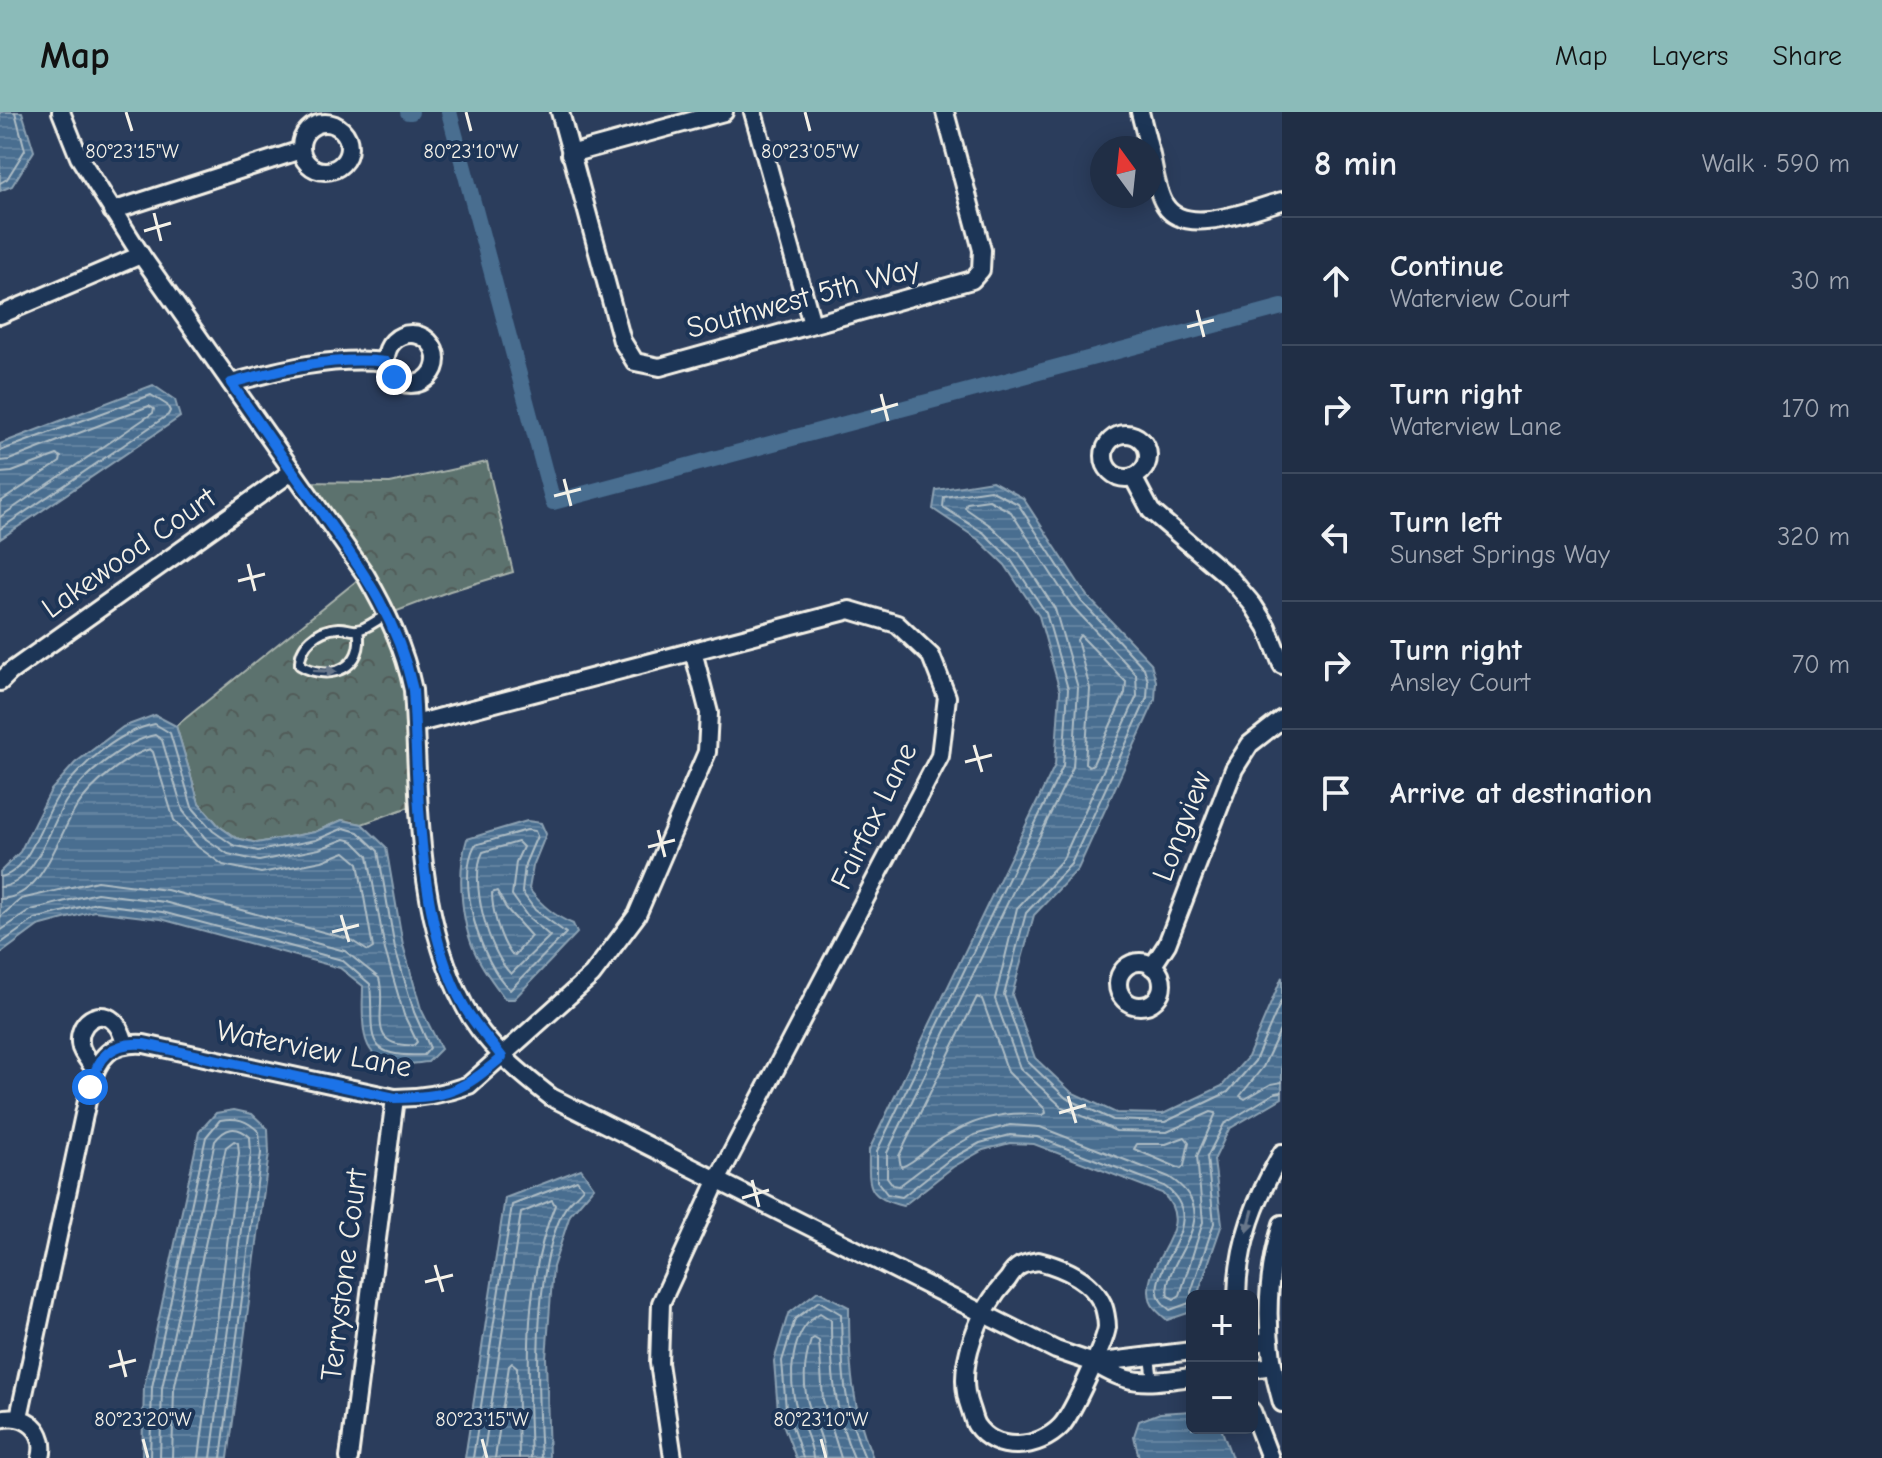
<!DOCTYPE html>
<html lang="en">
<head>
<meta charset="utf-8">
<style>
	:root { --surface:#202e45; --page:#2d3a50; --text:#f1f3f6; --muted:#a2a8b3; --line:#3d4a5e; --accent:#8bbbb9 }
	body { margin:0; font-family:"Comic Neue",sans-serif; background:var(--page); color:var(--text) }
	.controls { position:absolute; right:24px; bottom:24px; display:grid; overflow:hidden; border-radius:12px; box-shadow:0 4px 20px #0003 }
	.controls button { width:72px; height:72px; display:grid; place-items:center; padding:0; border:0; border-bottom:2px solid var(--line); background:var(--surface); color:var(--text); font:40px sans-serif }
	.compass { position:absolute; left:1090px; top:24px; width:72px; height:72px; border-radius:50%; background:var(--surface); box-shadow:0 4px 20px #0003; rotate:345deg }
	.stop { position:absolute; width:24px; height:24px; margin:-18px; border:6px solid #1a73e8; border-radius:50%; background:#fff }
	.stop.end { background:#1a73e8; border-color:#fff; box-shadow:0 2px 8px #0008 }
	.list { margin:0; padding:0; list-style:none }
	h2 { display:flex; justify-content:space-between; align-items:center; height:104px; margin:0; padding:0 32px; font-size:34px }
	h2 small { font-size:26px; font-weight:400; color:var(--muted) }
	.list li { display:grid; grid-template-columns:52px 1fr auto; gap:24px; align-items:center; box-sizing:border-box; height:128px; padding:0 32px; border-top:2px solid var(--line) }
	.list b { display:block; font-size:30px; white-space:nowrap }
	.list p { margin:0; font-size:26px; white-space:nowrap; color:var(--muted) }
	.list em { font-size:26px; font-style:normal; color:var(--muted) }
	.icon { flex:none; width:44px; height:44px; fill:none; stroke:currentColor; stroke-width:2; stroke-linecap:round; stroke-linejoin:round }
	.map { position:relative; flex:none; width:1282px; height:1346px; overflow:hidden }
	header { display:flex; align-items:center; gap:48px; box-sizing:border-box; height:112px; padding:0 40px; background:var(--accent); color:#111 }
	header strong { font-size:38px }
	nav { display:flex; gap:44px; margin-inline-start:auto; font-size:28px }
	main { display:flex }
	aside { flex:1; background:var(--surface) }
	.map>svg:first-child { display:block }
</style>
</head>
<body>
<header>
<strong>Map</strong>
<nav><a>Map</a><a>Layers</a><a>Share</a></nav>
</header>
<main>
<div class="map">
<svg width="1282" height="1346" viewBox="0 0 1282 1346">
	<defs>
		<pattern id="park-crowns" width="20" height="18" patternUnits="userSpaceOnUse" patternTransform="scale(2)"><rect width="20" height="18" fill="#5b726e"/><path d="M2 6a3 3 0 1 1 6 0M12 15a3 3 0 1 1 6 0" fill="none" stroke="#515b58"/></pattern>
		<pattern id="water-rules" width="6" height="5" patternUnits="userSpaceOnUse" patternTransform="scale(2)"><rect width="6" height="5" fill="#486e90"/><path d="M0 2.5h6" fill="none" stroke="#6383a0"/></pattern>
	</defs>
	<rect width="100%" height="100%" fill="#2b3d5c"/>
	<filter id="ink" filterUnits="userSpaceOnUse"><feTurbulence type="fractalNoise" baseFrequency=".0125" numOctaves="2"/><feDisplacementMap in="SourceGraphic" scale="16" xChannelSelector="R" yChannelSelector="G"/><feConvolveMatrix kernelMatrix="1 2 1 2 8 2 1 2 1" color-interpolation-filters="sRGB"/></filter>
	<g filter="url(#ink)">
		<polygon fill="url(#park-crowns)" stroke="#a8b2ab" stroke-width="2" points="487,350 513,460 450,479 389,502 407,548 420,691 362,712 342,708 315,720 257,731 236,726 219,714 199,691 176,614 365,462 301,370 390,371"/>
		<g fill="url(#water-rules)" stroke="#8da2b3" stroke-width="2">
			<polygon points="0,0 22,0 34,39 12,74 0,79"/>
			<polygon points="153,273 175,288 180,305 0,427 0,332"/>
			<path d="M 992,369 L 1023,386 L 1087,484 L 1151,551 L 1156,569 L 1155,588 L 1078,757 L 1034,803 L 1012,883 L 1035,946 L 1071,980 L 1116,1001 L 1163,1002 L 1222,974 L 1248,945 L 1282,865 L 1282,986 L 1229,1017 L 1214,1048 L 1222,1112 L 1197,1184 L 1192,1184 L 1191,1200 L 1167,1208 C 1162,1203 1153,1197 1151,1190 C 1137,1150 1201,1118 1162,1081 L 1034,1032 L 1010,1031 L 983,1038 L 953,1055 L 903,1094 C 865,1085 869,1073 869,1038 L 1055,653 L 1060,579 L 1039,504 L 1005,453 L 979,428 L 933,397 L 936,378 Z"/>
			<path d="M 155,603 L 176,614 L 199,691 L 219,714 L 236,726 L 257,731 L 315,720 L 342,708 L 362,712 L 386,735 L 403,833 L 421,897 L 441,937 L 428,950 C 417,951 406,953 396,952 C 356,948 363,903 363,874 L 340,856 L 161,807 L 94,799 L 38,814 L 0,842 L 0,760 L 20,740 L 51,678 L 75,651 L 123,615 Z"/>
			<path d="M 527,709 L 541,711 L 546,722 L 533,754 L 529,777 C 541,793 554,804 573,812 L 577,821 L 514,887 L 505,887 C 496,874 487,863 480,850 C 461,818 456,762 467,727 Z"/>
			<polygon points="234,998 252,1002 268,1017 269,1041 228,1346 142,1346 144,1275 199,1020 216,1001"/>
			<polygon points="581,1057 594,1075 570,1103 553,1155 546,1246 549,1346 465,1346 505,1086"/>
			<path d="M 818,1179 L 849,1195 C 849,1251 851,1294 873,1346 L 796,1346 L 778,1299 L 774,1249 L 788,1202 Z"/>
			<polygon points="1192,1299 1192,1316 1221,1316 1232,1346 1139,1346 1134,1324 1139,1309 1160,1301"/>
		</g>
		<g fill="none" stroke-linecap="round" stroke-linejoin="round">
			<g stroke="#afbdc5" stroke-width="2">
				<polyline points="0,71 7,67 25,38 15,0"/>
				<polyline points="0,339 151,283 167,293 170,299 168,303 0,417"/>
				<polyline points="0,349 9,348 149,294 154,297 153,301 0,405"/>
				<polyline points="0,361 12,360 57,343 61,345 60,350 0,390"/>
				<path d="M 989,388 L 1011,400 L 1072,494 L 1136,562 L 1137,584 L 1063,747 L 1017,796 L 995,887 L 1020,956 L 1062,995 L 1116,1019 L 1167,1020 L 1211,1000 L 1216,1001 L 1197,1044 L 1203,1110 L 1180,1183 L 1174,1187 L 1168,1184 C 1160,1147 1231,1105 1169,1065 L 1040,1015 L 1010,1013 L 974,1023 L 943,1041 L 899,1074 L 893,1073 L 887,1065 L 887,1041 L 1073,655 L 1078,576 L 1055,497 L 1019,441 L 991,414 L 965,396 L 967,391 Z"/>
				<polygon points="1080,523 1126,570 1125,581 1093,652 1089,654 1085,651 1090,577 1077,528"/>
				<path d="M 527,718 L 535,719 L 537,724 L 525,752 L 522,780 L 535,798 L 566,821 L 510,878 C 481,851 455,769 475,733 Z"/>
				<path d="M 518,730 L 523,735 L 516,750 L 512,783 L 527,804 L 550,824 L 511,862 C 489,841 468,768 483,740 Z"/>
				<path d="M 0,765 C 30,761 44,702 60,681 C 82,652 119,619 155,612 L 170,621 L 192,695 L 213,719 L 233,733 L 258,739 L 316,728 L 344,716 L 358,720 L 378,739 L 395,836 L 414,900 L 430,936 L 424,943 C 358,947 375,920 370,872 L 342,848 L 162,800 L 96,791 L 35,807 L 0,832"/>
				<path d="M 0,775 C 35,773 50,714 66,689 C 83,664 125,629 155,623 L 162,628 L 183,699 L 206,727 L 228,742 L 259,749 L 319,737 L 345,727 L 353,729 L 368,744 L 385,838 L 404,903 L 417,930 L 414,933 C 363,936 388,897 379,866 L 345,839 L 164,790 L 97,781 L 31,798 L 0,819"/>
				<path d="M 497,779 L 506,796 L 531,824 L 515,843 L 511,842 C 500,827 492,799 492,781 Z"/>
				<path d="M 0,787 C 44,785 56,727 76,696 C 90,674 126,644 150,637 L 153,640 L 174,708 L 198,735 L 223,753 L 261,761 L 322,749 L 345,740 L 358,751 L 373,836 L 368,839 L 349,827 L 167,778 L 97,769 L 21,787 L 0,805"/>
				<path d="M 977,885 L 982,887 L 1008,960 L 1045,997 L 1046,1001 L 1042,1003 C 1003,997 969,1009 936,1030 C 925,1038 914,1051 901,1055 L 899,1044 Z"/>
				<polyline points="1282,914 1263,955 1240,984 1245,987 1271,972 1282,970"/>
				<polygon points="1185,1025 1189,1030 1184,1054 1181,1057 1134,1037 1137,1032 1166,1032"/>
				<polyline points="1192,1188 1191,1180 1214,1111 1207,1045 1224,1012 1275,981 1282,980"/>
				<path d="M 1192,1190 L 1170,1198 C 1125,1166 1221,1115 1164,1074 L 1037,1025 L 1010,1023 L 980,1031 L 949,1048 L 902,1085 L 887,1082 L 877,1069 L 877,1039 L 1063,654 L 1068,577 L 1046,501 L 1011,448 L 984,421 L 943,395 L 944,385 L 990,378 L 1018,392 L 1081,489 L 1144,556 L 1148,569 L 1147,586 L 1071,752 L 1026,801 L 1004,883 L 1027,949 L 1066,986 L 1113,1008 L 1165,1010 L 1228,980 L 1255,949 L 1282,887"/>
				<path d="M 150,1346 L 152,1275 L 206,1025 L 220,1008 C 237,1005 247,1008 259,1020 L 261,1041 L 221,1346"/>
				<path d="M 160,1346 L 162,1276 L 215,1029 C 225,1016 236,1012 250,1025 L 251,1041 L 211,1346"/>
				<polyline points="172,1346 174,1278 226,1035 234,1029 238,1031 239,1041 199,1346"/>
				<path d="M 473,1346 L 512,1093 L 577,1068 L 583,1076 C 577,1084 567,1091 563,1100 C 532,1161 537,1278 541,1346"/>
				<path d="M 483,1346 L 521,1101 L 552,1088 L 555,1093 C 522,1172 528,1262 531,1346"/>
				<polyline points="495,1346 509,1254 512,1251 517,1255 519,1346"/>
				<path d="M 803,1346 L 786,1297 L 782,1249 L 795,1207 L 819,1189 L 841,1202 C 842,1255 843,1296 865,1346"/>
				<path d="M 813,1346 C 812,1329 802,1314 797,1298 C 788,1267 789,1219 820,1201 L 831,1208 C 831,1257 834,1301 854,1346"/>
				<path d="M 825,1346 C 824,1329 816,1313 810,1297 C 802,1275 804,1250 811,1228 L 814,1226 L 819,1229 L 823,1288 L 841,1346"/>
			</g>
			<g stroke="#486e90" stroke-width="16">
				<polyline points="408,0 411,0"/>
				<polyline points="449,0 553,390 1282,195"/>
			</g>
			<defs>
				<g id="lane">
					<path d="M 358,518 C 366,555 330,571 300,553 C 299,533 318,517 338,516 C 344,515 351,519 357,518 C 366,517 378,507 386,503"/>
					<polyline points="1150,1245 1153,1269"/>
				</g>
				<g id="street">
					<path d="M 61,0 L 79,45 L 141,143 L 365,462 C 387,500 404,535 413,578 C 420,682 414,798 464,893 C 483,931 519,960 551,985 L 1056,1238 L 1094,1251"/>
					<polyline points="560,0 622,229 635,250 660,255 972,168 981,158 982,138 945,0"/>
					<polyline points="753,0 812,212"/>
					<polyline points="1140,0 1149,36"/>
					<circle cx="325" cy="35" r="24"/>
					<path d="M 1150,39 C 1154,55 1156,79 1165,93 C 1185,126 1253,97 1282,89"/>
					<polyline points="570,42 724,0"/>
					<polyline points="112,99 301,38"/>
					<polyline points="0,203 141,143"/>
					<circle cx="411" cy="247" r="25"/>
					<path d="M 231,271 C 283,257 332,244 386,250"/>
					<circle cx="1126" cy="344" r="22"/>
					<polyline points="1133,365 1151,399 1231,467 1253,493 1267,515 1282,553"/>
					<polyline points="0,570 10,560 293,359"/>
					<polyline points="415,612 850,498 897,512 931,544 947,585 940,644 718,1067 661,1191 659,1251 673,1346"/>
					<circle cx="1140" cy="872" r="22"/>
					<polyline points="1152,855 1167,832 1234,657 1250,632 1282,607"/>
					<path d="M 95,957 C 90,951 84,944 81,936 C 74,911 101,892 117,913 C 121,918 123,925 125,931"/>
					<path d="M 1282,1112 C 1264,1172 1264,1231 1282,1291"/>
					<path d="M 1038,1149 C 1062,1155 1090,1166 1102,1191 C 1105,1196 1107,1209 1107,1215 C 1105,1231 1072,1302 1061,1314 C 1039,1337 996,1342 976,1313 C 973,1308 972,1301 970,1296 C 954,1254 980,1197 1008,1167 C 1011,1162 1016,1156 1020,1154 C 1025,1151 1033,1150 1038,1149 Z"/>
					<path d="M 1237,1184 C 1238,1130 1256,1086 1282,1041"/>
					<polyline points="1252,1231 1269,1229"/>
					<path d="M 1192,1239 L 1094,1251 C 1133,1276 1148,1270 1192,1265"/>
					<polyline points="1252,1257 1272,1254"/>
					<polyline points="1252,1299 1270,1346"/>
					<path d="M 19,1305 L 90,975 C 98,944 111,930 144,932 L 395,986 C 421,986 444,982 469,973 L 592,863 L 637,803 L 707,640 L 709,601 L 693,539"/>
					<path d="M 0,1307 C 26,1300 48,1319 41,1346"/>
					<polyline points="349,1346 395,986"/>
				</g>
			</defs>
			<use href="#lane" stroke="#f4f1e8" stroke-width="14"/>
			<use href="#street" stroke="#f4f1e8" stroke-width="22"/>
			<use href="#lane" stroke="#1d3557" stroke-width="8"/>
			<use href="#street" stroke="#1d3557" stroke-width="16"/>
		</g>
		<defs><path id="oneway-solid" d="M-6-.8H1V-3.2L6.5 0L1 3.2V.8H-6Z" transform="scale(2)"/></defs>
		<g fill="#68778a">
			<use href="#oneway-solid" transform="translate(325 559) rotate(3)"/>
			<use href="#oneway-solid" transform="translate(1250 1109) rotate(105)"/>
		</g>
	</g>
	<g fill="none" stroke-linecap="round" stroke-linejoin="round" filter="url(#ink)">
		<path stroke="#1a73e8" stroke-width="10" d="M 90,975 C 98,945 111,929 144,932 L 395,986 C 449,985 462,979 502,945 C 490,929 475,913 465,896 C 416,813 419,673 413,578 C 397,505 362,458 320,398 C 290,356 261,314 231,271 C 283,257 332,244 386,250 L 394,265"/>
	</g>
	<path fill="none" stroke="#f4f1e8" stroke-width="3" d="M 126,0 L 132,19M 466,0 L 471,19M 805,0 L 810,19M 154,101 L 161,129M 144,119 L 171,111M 1197,198 L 1204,225M 1187,215 L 1214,208M 881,282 L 888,309M 871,300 L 898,292M 564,367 L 571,394M 554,384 L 581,377M 248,452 L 255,479M 238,469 L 265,462M 974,633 L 982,660M 965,650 L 992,643M 658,718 L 665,745M 648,735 L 675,728M 341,803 L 349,830M 332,820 L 359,813M 1068,984 L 1076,1011M 1059,1001 L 1086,993M 752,1068 L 759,1095M 742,1086 L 769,1078M 435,1153 L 443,1180M 425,1170 L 453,1163M 119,1238 L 126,1265M 109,1255 L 136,1248M 143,1327 L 148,1346M 482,1327 L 487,1346M 821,1327 L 826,1346"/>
	<g text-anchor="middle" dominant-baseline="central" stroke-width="8" stroke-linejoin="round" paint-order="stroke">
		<g font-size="30" fill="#f4f1e8" stroke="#1d3557">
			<text transform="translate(803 186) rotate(-15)">Southwest 5th Way</text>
			<text transform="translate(129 441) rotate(-35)">Lakewood Court</text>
			<text transform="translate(874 704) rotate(-64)">Fairfax Lane</text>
			<text transform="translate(1182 714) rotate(-69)">Longview</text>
			<text transform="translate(314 937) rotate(11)">Waterview Lane</text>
			<text transform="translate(344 1163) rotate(-83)">Terrystone Court</text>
		</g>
	</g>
	<g font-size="20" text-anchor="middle" fill="#f4f1e8" stroke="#1d3557" stroke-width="8" stroke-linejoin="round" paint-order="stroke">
		<text x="132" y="46">80°23'15"W</text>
		<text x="471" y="46">80°23'10"W</text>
		<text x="810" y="46">80°23'05"W</text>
		<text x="143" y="1314">80°23'20"W</text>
		<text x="482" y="1314">80°23'15"W</text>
		<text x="821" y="1314">80°23'10"W</text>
	</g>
</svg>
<div class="controls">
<button>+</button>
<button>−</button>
</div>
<svg class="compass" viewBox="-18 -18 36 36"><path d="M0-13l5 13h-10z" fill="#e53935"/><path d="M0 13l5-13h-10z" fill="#a2a8b3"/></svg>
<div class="stop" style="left:90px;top:975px"></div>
<div class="stop end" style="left:394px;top:265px"></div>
</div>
<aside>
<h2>8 min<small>Walk · 590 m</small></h2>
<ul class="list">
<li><svg class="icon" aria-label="ahead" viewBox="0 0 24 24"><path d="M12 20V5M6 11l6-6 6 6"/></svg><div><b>Continue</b><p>Waterview Court</p></div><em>30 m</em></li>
<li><svg class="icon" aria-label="right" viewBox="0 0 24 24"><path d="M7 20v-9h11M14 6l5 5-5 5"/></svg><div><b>Turn right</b><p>Waterview Lane</p></div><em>170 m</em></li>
<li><svg class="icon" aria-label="left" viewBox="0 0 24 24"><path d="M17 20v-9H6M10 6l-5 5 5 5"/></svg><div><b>Turn left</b><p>Sunset Springs Way</p></div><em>320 m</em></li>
<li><svg class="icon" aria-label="right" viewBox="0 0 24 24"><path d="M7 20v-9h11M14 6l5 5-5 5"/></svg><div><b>Turn right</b><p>Ansley Court</p></div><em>70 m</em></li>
<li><svg class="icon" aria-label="arrive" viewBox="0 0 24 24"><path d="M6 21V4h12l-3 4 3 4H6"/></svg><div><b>Arrive at destination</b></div></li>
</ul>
</aside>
</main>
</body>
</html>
